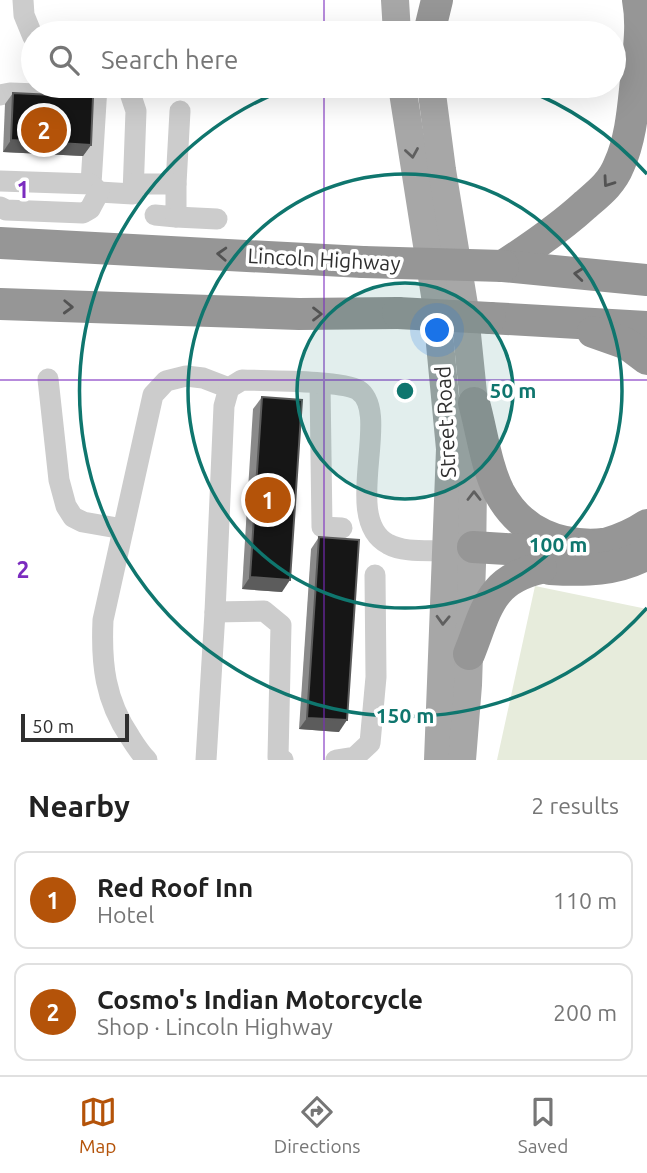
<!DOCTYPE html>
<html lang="en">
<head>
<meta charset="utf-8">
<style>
	:root { --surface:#fff; --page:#f2f2f2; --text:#222; --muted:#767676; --line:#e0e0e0; --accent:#b45309 }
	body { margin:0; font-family:Ubuntu,sans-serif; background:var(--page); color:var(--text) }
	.scale { position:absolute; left:21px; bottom:18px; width:108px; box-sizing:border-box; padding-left:7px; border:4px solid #2f2f2f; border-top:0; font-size:19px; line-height:24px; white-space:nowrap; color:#2f2f2f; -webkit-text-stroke:5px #fff; paint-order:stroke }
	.you { position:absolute; left:438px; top:331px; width:24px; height:24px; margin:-18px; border:5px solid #fff; border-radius:50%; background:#1a73e8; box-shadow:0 0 0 10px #1a73e833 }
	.badge { display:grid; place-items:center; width:46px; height:46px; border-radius:50%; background:var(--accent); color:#fff; font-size:23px; font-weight:700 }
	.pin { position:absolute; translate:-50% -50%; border:4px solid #fff; box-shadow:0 2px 7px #0006 }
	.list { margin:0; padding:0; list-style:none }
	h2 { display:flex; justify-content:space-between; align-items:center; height:91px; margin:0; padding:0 28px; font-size:30px }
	h2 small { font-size:23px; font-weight:400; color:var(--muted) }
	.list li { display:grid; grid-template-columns:46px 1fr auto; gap:21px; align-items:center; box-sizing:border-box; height:98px; margin:0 14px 14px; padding:0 14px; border:2px solid var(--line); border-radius:14px }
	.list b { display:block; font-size:26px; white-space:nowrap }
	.list p { margin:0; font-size:23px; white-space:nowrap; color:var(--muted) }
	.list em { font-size:23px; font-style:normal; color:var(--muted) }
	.icon { flex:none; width:38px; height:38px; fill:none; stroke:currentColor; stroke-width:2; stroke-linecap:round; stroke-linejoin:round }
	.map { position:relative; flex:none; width:647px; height:760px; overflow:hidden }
	.search { position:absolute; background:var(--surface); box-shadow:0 7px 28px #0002; left:21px; right:21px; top:21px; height:77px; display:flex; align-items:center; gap:18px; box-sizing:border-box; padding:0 24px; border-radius:38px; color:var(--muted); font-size:26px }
	.sheet { height:315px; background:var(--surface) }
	nav { display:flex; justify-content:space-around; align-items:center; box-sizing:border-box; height:98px; border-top:2px solid var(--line); background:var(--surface); font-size:19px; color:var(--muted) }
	nav a { display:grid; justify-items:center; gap:4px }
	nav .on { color:var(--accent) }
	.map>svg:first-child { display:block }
</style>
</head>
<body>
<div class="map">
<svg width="647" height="760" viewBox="0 0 647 760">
	<rect width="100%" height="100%" fill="#fff"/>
	<polygon fill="#e7ecdc" points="535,586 647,609 647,760 497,760"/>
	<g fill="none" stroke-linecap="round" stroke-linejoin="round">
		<g stroke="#ccc" stroke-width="21">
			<polyline points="23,0 24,15 33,37"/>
			<polyline points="97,86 91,184 99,192 133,194 136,111 130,93 125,86"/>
			<polyline points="0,95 10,93 96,96"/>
			<polyline points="0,181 91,184"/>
			<polyline points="134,184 176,184 180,111"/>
			<polyline points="0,207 6,210 83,213 90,209 99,192"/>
			<polyline points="155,215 176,217 176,184"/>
			<polyline points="176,217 217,219"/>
			<polyline points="48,379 59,480 66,506 73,517 83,522 123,529"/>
			<polyline points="320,384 322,527 342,528"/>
			<polyline points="215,612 264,611 281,625 278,757 283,760"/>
			<path d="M 147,760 C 140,753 135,745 130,737 C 105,700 101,664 103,620 L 153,395 L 166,381 L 186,376 L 203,378 L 229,388"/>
			<path d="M 206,760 L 215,612 L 224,406 L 229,388 L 242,380 C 266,381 341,380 358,390 C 393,412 340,519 388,544 C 404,553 428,550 446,551"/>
			<polyline points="336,760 355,757 370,743 376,677 375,575"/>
		</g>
		<g stroke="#a7a7a7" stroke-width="28">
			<polyline points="395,0 397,33"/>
			<polyline points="402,86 436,302 450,449 438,760"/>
			<polyline points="431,86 442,170 464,305 474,403 472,564 468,685 462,760"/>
		</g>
		<g stroke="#969696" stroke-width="32">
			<polyline points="429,33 437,0"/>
			<polyline points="0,243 363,262"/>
			<path d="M 503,266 C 532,247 560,228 585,205 C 599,193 612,183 619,165 C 631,139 633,108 636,80 C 638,54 643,27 638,0"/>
			<polyline points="503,266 647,280"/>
			<polyline points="0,304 299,314 398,313"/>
			<polyline points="490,318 647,327"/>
			<polyline points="593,332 627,344 647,359"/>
			<path d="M 474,403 C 482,432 486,466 499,492 C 521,533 560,548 604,544"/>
			<path d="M 473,547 L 556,552 C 588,550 620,543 647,525"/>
			<path d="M 550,569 C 584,571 617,571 647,554"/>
			<path d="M 469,654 C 487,609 489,580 541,568"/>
		</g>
		<g stroke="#969696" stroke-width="32">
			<polyline points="363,262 503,266"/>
			<polyline points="398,313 490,318"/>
		</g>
	</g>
	<g fill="#8a8a8a">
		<polygon points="13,93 91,145 83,156 3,152 5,104"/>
		<polygon points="262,397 282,592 242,589 253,409"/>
		<polygon points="319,537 339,732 299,729 311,549"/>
	</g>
	<g fill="#5c5c5c">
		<polygon points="11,140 91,145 83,156 3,152"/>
		<polygon points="250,577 290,580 282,592 242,589"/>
		<polygon points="307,718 347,720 339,732 299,729"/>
	</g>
	<g fill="#161616" stroke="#5c5c5c" stroke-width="2">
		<polygon points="13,93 93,97 91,145 11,140"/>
		<polygon points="262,397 302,400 290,580 250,577"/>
		<polygon points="319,537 359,540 347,720 307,718"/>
	</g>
	<defs><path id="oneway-chevron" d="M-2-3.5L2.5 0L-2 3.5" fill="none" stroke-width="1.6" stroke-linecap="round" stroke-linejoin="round" transform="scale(1.75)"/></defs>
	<g stroke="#5f5f5f">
		<use href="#oneway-chevron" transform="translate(412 153) rotate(81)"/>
		<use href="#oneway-chevron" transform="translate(474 496) rotate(-90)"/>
		<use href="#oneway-chevron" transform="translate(443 620) rotate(92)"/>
	</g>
	<g stroke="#535353">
		<use href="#oneway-chevron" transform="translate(608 182) rotate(125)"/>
		<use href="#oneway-chevron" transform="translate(222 254) rotate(-177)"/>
		<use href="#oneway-chevron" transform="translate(579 274) rotate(-174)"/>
		<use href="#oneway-chevron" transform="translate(68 307) rotate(2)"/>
		<use href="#oneway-chevron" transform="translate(317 314)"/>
	</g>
	<path fill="none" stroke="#7b2cbf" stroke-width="2" stroke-opacity="0.55" d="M 324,0 L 324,33M 324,86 L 324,760M 0,380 L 647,380"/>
	<circle cx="405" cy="391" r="108" fill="#0f766e" fill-opacity=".12"/>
	<g fill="none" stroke="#0f766e" stroke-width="3.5">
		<circle cx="405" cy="391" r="108"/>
		<circle cx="405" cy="391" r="217"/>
		<path d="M647 608A325 325 0 1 1 291 87M519 87A325 325 0 0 1 647 174"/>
	</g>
	<g text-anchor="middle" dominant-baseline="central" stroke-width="7" stroke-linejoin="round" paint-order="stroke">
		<g font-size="21" fill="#2f2f2f" stroke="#fff">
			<text transform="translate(324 259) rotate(3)">Lincoln Highway</text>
			<text transform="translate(445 422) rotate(-93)">Street Road</text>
		</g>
	</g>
	<g font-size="23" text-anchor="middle" font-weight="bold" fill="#7b2cbf" stroke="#fff" stroke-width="7" stroke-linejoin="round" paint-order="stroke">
		<text x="23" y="198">1</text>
		<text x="23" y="578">2</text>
	</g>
	<circle cx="405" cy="391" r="10" fill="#0f766e" stroke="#fff" stroke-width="3.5"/>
	<g font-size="21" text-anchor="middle" font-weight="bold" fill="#0f766e" stroke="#fff" stroke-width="7" stroke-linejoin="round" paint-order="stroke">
		<text x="513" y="398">50 m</text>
		<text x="558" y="552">100 m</text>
		<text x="405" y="723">150 m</text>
	</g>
</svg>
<div class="scale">50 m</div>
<div class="you"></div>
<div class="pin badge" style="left:268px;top:500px">1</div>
<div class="pin badge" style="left:44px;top:130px">2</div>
<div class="search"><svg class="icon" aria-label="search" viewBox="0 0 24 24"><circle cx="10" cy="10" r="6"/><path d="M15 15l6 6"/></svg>Search here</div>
</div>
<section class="sheet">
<h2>Nearby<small>2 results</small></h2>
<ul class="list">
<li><span class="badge">1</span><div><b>Red Roof Inn</b><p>Hotel</p></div><em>110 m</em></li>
<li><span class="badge">2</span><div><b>Cosmo's Indian Motorcycle</b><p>Shop · Lincoln Highway</p></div><em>200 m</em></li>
</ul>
</section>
<nav>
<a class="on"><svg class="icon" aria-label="map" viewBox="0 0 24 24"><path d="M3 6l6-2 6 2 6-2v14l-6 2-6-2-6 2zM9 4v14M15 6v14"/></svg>Map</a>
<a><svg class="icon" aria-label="directions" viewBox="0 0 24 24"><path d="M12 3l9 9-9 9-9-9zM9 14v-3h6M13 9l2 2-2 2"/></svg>Directions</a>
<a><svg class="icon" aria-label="saved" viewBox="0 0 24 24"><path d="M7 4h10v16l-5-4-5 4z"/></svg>Saved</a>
</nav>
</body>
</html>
